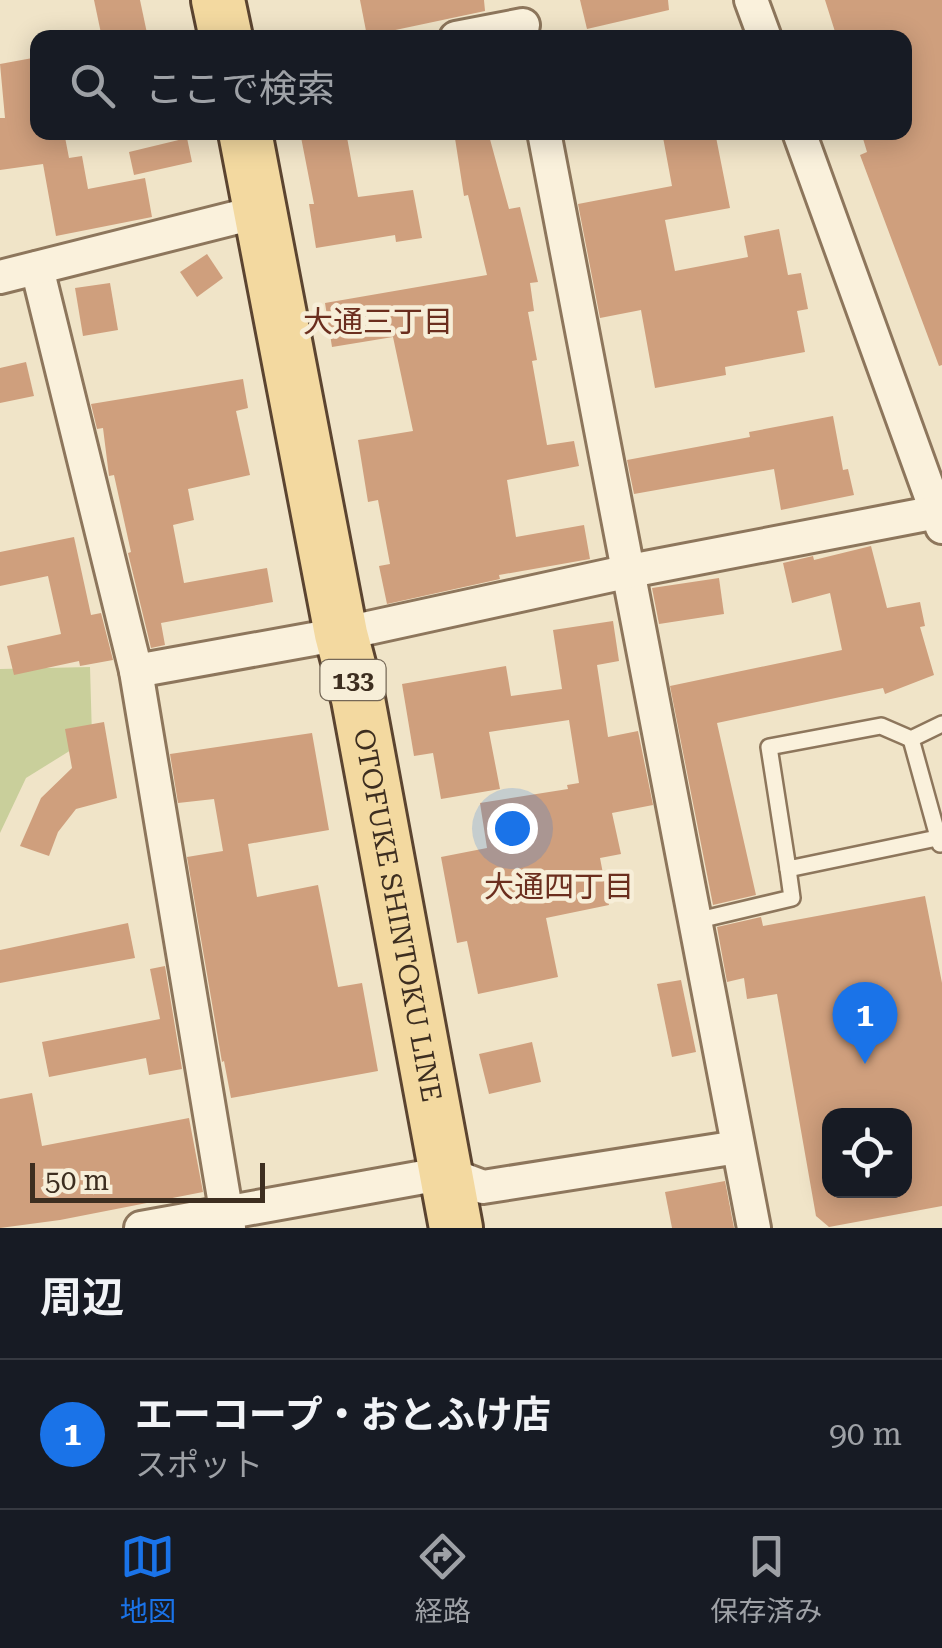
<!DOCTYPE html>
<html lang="ja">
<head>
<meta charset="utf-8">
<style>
	:root { --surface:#171b24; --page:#242831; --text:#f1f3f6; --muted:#9ea1a6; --line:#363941; --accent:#1a73e8 }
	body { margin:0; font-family:"Roboto Serif","Noto Sans JP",serif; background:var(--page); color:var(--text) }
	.controls { position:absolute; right:30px; bottom:30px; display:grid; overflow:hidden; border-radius:20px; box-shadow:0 5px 25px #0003 }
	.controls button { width:90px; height:90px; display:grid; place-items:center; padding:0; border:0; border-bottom:2px solid var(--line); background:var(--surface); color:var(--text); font:50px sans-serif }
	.scale { position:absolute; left:30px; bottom:25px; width:235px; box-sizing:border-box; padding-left:10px; border:5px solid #3d2e20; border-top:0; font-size:28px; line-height:35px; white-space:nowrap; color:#3d2e20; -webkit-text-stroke:8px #f7eed8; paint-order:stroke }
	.you { position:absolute; left:512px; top:828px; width:35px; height:35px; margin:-25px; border:8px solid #fff; border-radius:50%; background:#1a73e8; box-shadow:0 0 0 15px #1a73e833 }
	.badge { display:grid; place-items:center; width:65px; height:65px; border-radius:50%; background:var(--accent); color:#fff; font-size:32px; font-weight:700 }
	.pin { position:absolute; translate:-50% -82px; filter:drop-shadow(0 2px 5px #0008) }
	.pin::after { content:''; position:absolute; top:52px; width:35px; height:30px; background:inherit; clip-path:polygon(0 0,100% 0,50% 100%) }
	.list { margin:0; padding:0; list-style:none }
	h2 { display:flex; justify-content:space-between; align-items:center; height:130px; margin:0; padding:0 40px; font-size:42px }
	h2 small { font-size:32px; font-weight:400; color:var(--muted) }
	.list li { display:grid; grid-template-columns:65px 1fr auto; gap:30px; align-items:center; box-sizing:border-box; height:150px; padding:0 40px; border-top:2px solid var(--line) }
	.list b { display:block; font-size:38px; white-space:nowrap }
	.list p { margin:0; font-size:32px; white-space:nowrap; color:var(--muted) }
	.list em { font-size:32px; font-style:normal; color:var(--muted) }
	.icon { flex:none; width:55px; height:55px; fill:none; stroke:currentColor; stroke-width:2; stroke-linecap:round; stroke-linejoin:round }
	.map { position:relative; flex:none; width:942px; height:1228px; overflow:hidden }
	.search { position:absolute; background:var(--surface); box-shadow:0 5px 25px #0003; left:30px; right:30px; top:30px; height:110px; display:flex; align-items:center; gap:25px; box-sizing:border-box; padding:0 35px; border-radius:20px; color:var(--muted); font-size:38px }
	.sheet { height:280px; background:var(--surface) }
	nav { display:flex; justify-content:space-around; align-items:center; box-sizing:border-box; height:140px; border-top:2px solid var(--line); background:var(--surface); font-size:28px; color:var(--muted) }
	nav a { display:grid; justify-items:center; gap:5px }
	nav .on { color:var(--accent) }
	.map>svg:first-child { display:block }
</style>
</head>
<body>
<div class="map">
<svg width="942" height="1228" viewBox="0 0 942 1228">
	<rect width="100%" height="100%" fill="#f0e4c8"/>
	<polygon fill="#c9cf9b" points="90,667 92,737 26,778 0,833 0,669"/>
	<g fill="#cf9f7d" fill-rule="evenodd">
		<polygon points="94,0 140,0 148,38 102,38"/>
		<polygon points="360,0 484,0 485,11 367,36"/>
		<polygon points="580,0 668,0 669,10 587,29"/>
		<polygon points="825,0 942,0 942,365 939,366 860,155 867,152 861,132 904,132 904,38 837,38"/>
		<polygon points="38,57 38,132 64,132 69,158 82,156 88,189 145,178 152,217 56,236 43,164 0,170 0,118 5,118 0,64"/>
		<polygon points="300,132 346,132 358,197 413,190 422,238 396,242 395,235 316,248 309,204 314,204"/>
		<polygon points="454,132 488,132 509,209 520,207 538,282 530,283 534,311 528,312 537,360 532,361 547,445 574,441 579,466 507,480 516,537 584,525 590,559 499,575 500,579 387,604 379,566 390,564 378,500 368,502 358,440 413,431 393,337 332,347 325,303 487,275 468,195 464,196"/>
		<polygon points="662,132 715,132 730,208 665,220 675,271 748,257 744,236 779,229 788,275 801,273 808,309 797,311 805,352 725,367 726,375 655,388 641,310 600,318 578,204 672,186"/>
		<polygon points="187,138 192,162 134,175 129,152"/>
		<polygon points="207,254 223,278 197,297 180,272"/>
		<polygon points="110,283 118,330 83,336 75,288"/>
		<polygon points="26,362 34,396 0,403 0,368"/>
		<polygon points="243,379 248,408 236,411 250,475 188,489 194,520 173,525 184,583 267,568 273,602 161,623 165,645 151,648 128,553 131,552 114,475 109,476 103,428 97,429 91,404"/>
		<polygon points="833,416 843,470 848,469 854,495 781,510 774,469 634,494 627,460 750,437 749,432"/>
		<polygon points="74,537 91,615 101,613 113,660 80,666 79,661 14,675 7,646 61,634 48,576 0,586 0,552"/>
		<polygon points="871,546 887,608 920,602 925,626 920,627 934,675 885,694 883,688 717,723 756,895 713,905 670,686 842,650 830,593 792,603 783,563 813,556 814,560"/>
		<polygon points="719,578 724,614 659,624 652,588"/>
		<polygon points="613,621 619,661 597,665 608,737 638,731 653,805 612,813 621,854 600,858 609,905 546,918 558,977 478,994 467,941 457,943 441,857 487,848 480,803 568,789 567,785 579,783 569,720 489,732 500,789 441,799 433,753 414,756 402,684 506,666 511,696 562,689 553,630"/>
		<polygon points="104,722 117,798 76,809 58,832 49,856 20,846 41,798 72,768 65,729"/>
		<polygon points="312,733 329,830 248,844 257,897 318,885 338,987 362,983 378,1071 231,1098 224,1061 222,1062 187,857 223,851 214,799 178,803 170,754"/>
		<path d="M 925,896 L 942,983 L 942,1206 L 829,1227 L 816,1216 L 777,994 L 747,999 L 744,978 L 727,982 L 717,927 L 761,917 L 763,926 ZM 830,1116 L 904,1116 L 904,1190 L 830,1190 Z"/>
		<polygon points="128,923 135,958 0,983 0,950"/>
		<polygon points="165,966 182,1069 149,1075 146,1058 49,1077 42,1042 160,1019 150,969"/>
		<polygon points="681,980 696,1052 672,1057 657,984"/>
		<polygon points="532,1042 541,1082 489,1094 479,1054"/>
		<polygon points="32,1093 42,1146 189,1118 203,1192 60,1220 0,1228 0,1099"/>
		<polygon points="725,1181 734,1228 672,1228 665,1192"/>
	</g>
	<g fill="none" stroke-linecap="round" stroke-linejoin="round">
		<defs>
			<g id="lane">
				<polyline points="911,739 881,726 769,747 788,869 937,838"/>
				<polyline points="940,844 911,739 942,724"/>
				<polyline points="695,921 792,898 788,869"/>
			</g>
			<g id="street">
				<polyline points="751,0 765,38"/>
				<polyline points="456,38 523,25"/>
				<polyline points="544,132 754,1228"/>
				<polyline points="799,132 942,527"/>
				<polyline points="37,268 136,671 229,1228"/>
				<polyline points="0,277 262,211"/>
				<polyline points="136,671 341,634 630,571 937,512"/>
				<polyline points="141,1228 446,1173 483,1187 738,1147"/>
			</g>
			<g id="primary">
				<polyline points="218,0 226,38"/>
				<path id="s1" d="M 245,132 L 341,634 L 358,699 L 456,1228"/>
			</g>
		</defs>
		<use href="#lane" stroke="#8d765c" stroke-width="20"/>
		<use href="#street" stroke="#8d765c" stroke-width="38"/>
		<use href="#primary" stroke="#5b4430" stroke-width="58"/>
		<use href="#lane" stroke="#faf1dc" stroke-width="15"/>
		<use href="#street" stroke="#faf1dc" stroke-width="32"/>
		<use href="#primary" stroke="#f3d9a0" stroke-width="52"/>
	</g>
	<g text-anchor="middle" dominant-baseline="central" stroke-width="9" stroke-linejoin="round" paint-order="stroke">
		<rect fill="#f7eed8" stroke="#756857" stroke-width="2.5" x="320.5" y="660" width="65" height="40" rx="8"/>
		<g font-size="25" font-weight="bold" fill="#3d2e20">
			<text x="353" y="680">133</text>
		</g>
		<g font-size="28" fill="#3d2e20" stroke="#f7eed8">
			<text stroke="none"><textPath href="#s1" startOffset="798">OTOFUKE SHINTOKU LINE</textPath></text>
		</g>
		<g font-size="30" fill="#6b2e1e" stroke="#f7eed8">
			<text x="378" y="321">大通三丁目</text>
			<text x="559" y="886">大通四丁目</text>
		</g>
	</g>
</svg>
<div class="controls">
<button><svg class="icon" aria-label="locate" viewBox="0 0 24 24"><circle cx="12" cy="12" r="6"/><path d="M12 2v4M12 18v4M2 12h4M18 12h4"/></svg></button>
</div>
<div class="scale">50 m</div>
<div class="you"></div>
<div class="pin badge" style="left:865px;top:1064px">1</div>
<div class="search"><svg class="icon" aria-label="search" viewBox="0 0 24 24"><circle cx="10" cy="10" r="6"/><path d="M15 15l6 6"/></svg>ここで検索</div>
</div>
<section class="sheet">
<h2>周辺<small></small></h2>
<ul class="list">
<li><span class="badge">1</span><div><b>エーコープ・おとふけ店</b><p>スポット</p></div><em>90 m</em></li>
</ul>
</section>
<nav>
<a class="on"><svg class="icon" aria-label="map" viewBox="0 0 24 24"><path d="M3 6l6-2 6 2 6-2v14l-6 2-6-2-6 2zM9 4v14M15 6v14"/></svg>地図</a>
<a><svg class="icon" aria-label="directions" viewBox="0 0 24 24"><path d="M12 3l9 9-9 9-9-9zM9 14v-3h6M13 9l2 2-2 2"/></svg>経路</a>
<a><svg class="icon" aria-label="saved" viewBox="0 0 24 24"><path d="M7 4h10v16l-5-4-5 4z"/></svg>保存済み</a>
</nav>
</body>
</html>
